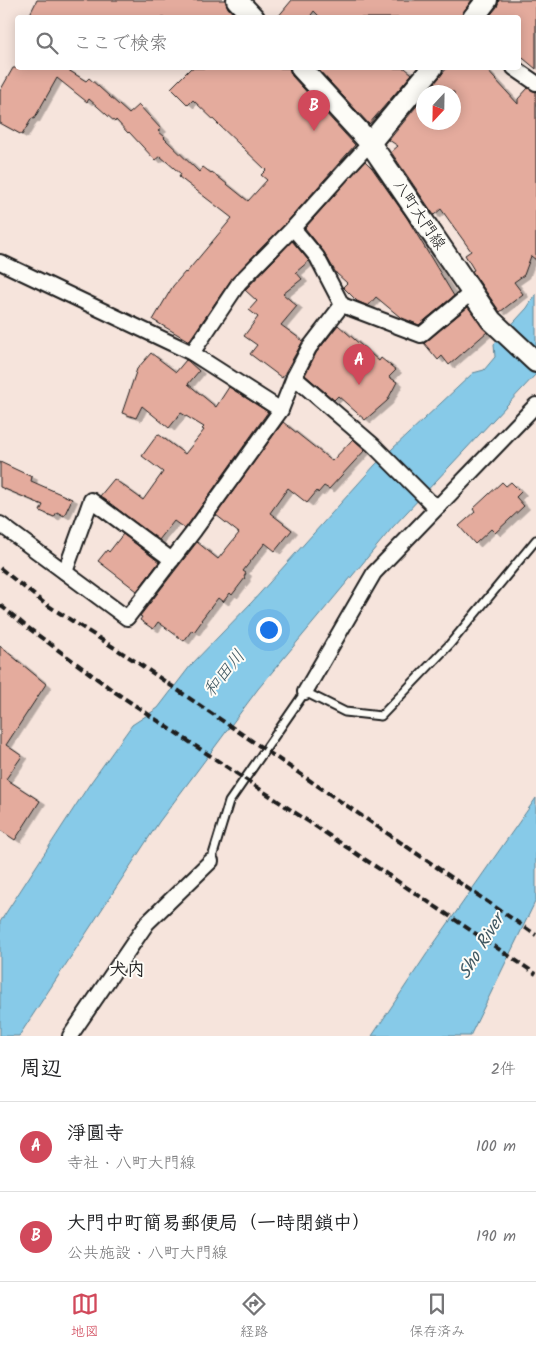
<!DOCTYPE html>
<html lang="ja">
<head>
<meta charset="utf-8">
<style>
	:root { --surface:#fff; --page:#f2f2f2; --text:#202124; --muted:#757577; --line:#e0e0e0; --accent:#d1495b }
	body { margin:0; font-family:Kalam,"Klee One",sans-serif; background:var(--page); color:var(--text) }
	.compass { position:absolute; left:416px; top:85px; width:45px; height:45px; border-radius:50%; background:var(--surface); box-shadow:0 2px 12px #0003; rotate:202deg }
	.you { position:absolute; left:268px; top:629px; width:18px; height:18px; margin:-12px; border:4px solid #fff; border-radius:50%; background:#1a73e8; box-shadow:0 0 0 8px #1a73e833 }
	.badge { display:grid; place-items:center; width:32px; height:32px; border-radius:50%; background:var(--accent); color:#fff; font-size:16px; font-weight:700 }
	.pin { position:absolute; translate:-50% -41px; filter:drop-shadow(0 1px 2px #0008) }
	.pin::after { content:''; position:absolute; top:26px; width:18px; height:15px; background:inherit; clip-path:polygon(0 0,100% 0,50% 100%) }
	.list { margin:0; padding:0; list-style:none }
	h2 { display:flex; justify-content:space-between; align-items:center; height:65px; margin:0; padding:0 20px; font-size:21px }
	h2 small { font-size:16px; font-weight:400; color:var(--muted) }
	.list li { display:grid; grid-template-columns:32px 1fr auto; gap:15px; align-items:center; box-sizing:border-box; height:90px; padding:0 20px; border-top:1px solid var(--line) }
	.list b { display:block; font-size:19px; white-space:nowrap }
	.list p { margin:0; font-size:16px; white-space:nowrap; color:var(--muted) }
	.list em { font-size:16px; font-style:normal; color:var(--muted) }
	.icon { flex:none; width:28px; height:28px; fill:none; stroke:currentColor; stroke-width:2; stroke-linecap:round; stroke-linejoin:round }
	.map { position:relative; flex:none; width:536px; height:1036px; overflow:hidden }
	.search { position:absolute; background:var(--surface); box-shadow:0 2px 12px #0003; left:15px; right:15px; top:15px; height:55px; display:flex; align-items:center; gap:12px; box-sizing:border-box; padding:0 18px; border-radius:5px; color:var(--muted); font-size:19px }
	.sheet { height:245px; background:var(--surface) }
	nav { display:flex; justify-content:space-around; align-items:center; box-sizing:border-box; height:70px; border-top:1px solid var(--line); background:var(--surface); font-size:14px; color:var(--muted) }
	nav a { display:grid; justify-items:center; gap:2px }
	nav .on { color:var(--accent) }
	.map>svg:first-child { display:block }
</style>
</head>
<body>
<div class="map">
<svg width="536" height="1036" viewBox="0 0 536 1036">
	<defs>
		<filter id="shadow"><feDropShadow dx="5.5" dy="3" stdDeviation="0" flood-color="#0004"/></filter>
	</defs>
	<rect width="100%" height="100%" fill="#f6e4dc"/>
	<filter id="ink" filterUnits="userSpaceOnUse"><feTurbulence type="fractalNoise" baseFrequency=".02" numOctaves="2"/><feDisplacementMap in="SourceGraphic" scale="10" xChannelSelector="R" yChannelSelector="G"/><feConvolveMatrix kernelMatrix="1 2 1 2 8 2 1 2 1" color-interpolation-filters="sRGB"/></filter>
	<g filter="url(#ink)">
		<g fill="#87cae8" stroke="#5c8496">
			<polygon points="536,294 536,374 392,528 258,689 159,822 19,1036 0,1036 0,922 89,785 132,725 158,708 191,665 252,602 375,465 473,373 484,370 495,357 494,344 527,308"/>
			<polygon points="536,798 536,900 470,1036 372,1036 426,955"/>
		</g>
		<g fill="#e4ab9d" stroke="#1c1c1c" filter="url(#shadow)">
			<polygon points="37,0 225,0 228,8 237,18 28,18"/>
			<polygon points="292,0 472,0 464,11 461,18 321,18 314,11 309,18 277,18"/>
			<polygon points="499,0 536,0 536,69 518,54 518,18 488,18 497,7"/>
			<polygon points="13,68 65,68 86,81 89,78 129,114 139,105 161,129 158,131 165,137 164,138 199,172 203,167 211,173 212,172 248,201 267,180 261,175 266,170 193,100 188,105 171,88 191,68 289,68 292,76 355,145 287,222 233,277 189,341 153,320 173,286 185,272 186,273 232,218 179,177 181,174 160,156 155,160 129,132 128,133 116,120 115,122 89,99 87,102 57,78 34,119 32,118 22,135 0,123 0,91"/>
			<polygon points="317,68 405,68 412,74 369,124"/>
			<polygon points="447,68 485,68 518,104 518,99 528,88 536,92 536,260 531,256 524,275 514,282 523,294 500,312 472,271 474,270 465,255 471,251 441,209 434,215 391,152 398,146 389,140 424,97 424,122 454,122 454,92 427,92"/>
			<polygon points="365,161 372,168 407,218 454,296 419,325 400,317 376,297 368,306 357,301 343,287 347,283 336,273 324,252 305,228"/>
			<polygon points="292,241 309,261 296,272 302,279 283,294 297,306 281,325 303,341 282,378 250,354 257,345 244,336 258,317 249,310 257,301 245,290"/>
			<polygon points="468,307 487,332 449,365 442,356 438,360 424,343"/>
			<polygon points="338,325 379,361 381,358 396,370 389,377 397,382 387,401 365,420 338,396 334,400 305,375 316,353"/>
			<polygon points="151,353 176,372 186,360 188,361 199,371 188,384 216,407 229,387 268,412 185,529 174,521 159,540 100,496 114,479 143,500 163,472 142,456 158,434 185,454 204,430 202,429 204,427 181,413 169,428 142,406 136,418 122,413 137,369"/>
			<polygon points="283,422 332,461 353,439 365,450 329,489 324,486 318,493 317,491 307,503 288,488 270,513 292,530 275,551 265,543 243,571 246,573 244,577 245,578 232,595 230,593 223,602 218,598 201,620 202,621 194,632 192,630 184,641 158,622 153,629 140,620 142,617 140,616 197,542 218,559 239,533 216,515"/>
			<polygon points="0,462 32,477 31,481 72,499 64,516 57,512 54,517 40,511 43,505 0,487"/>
			<polygon points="502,482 506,486 511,482 521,492 516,497 524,506 495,533 491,529 475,544 459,526 475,512 473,509"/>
			<polygon points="123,534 159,562 137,591 98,561 107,550 109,552"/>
			<polygon points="0,646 46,684 6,745 22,756 6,779 40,801 15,840 0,830"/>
		</g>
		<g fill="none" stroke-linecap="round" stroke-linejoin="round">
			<defs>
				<polyline id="service" points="211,861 229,802 305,692 345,712 381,716 450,644 536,540"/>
				<g id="minor">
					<polyline points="514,68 536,83"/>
					<polyline points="0,262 192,353 281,410"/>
					<polyline points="342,305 421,335 472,292"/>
					<polyline points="192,353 239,283 293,228 370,143"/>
					<polyline points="294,377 373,445 430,502 439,506"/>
					<polyline points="0,524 127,618 194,531 281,410 294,377 309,348 342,305 317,257 293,228"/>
					<polyline points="65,572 91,500 172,560"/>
					<polyline points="305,692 374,573 536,405"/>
					<polyline points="70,1036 147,923 211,861"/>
				</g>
				<g id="secondary">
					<polyline points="237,0 254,18"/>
					<polyline points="473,18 487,0"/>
					<polyline points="301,68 370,143 491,320 536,362"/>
					<polyline points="370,143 432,68"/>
				</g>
			</defs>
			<use href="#service" stroke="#1c1c1c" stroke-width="11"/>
			<use href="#minor" stroke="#1c1c1c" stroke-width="18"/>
			<use href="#secondary" stroke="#1c1c1c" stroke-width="24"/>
			<use href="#service" stroke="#fdfcf7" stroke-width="7"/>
			<use href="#minor" stroke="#fdfcf7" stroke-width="14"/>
			<use href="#secondary" stroke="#fdfcf7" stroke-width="20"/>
			<g stroke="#1c1c1c" stroke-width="4" stroke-dasharray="8 4" stroke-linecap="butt">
				<polyline points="0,568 44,603 135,661 536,935"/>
				<polyline points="0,605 27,627 115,692 536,974"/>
			</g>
		</g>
	</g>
	<g text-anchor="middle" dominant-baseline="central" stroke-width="4" stroke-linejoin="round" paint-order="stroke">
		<g font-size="16" fill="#1c1c1c" stroke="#fdfcf7">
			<text transform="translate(419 215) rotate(56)">八町大門線</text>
		</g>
		<g font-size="18" font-style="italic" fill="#415963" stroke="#fdfcf7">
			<text transform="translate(225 674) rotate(-51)">和田川</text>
			<text transform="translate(482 947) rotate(-59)">Sho River</text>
		</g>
		<g font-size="18" font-weight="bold" fill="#1c1c1c" stroke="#fdfcf7">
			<text x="127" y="970">犬内</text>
		</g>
	</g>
</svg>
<svg class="compass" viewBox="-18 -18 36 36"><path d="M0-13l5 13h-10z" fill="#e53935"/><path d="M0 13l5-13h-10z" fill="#757577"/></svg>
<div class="you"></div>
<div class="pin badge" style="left:359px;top:385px">A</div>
<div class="pin badge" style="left:314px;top:131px">B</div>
<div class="search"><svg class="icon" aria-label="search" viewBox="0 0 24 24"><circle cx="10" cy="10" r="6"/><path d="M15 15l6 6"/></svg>ここで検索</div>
</div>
<section class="sheet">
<h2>周辺<small>2件</small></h2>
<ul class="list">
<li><span class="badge">A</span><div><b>淨圓寺</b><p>寺社 · 八町大門線</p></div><em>100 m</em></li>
<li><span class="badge">B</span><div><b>大門中町簡易郵便局（一時閉鎖中）</b><p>公共施設 · 八町大門線</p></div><em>190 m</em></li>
</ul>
</section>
<nav>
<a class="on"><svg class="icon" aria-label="map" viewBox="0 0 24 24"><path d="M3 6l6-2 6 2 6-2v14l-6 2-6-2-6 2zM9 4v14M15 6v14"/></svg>地図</a>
<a><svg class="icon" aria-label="directions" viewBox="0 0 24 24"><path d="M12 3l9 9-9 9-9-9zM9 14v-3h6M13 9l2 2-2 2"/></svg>経路</a>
<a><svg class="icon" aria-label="saved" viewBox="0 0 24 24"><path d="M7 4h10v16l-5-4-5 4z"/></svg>保存済み</a>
</nav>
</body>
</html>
